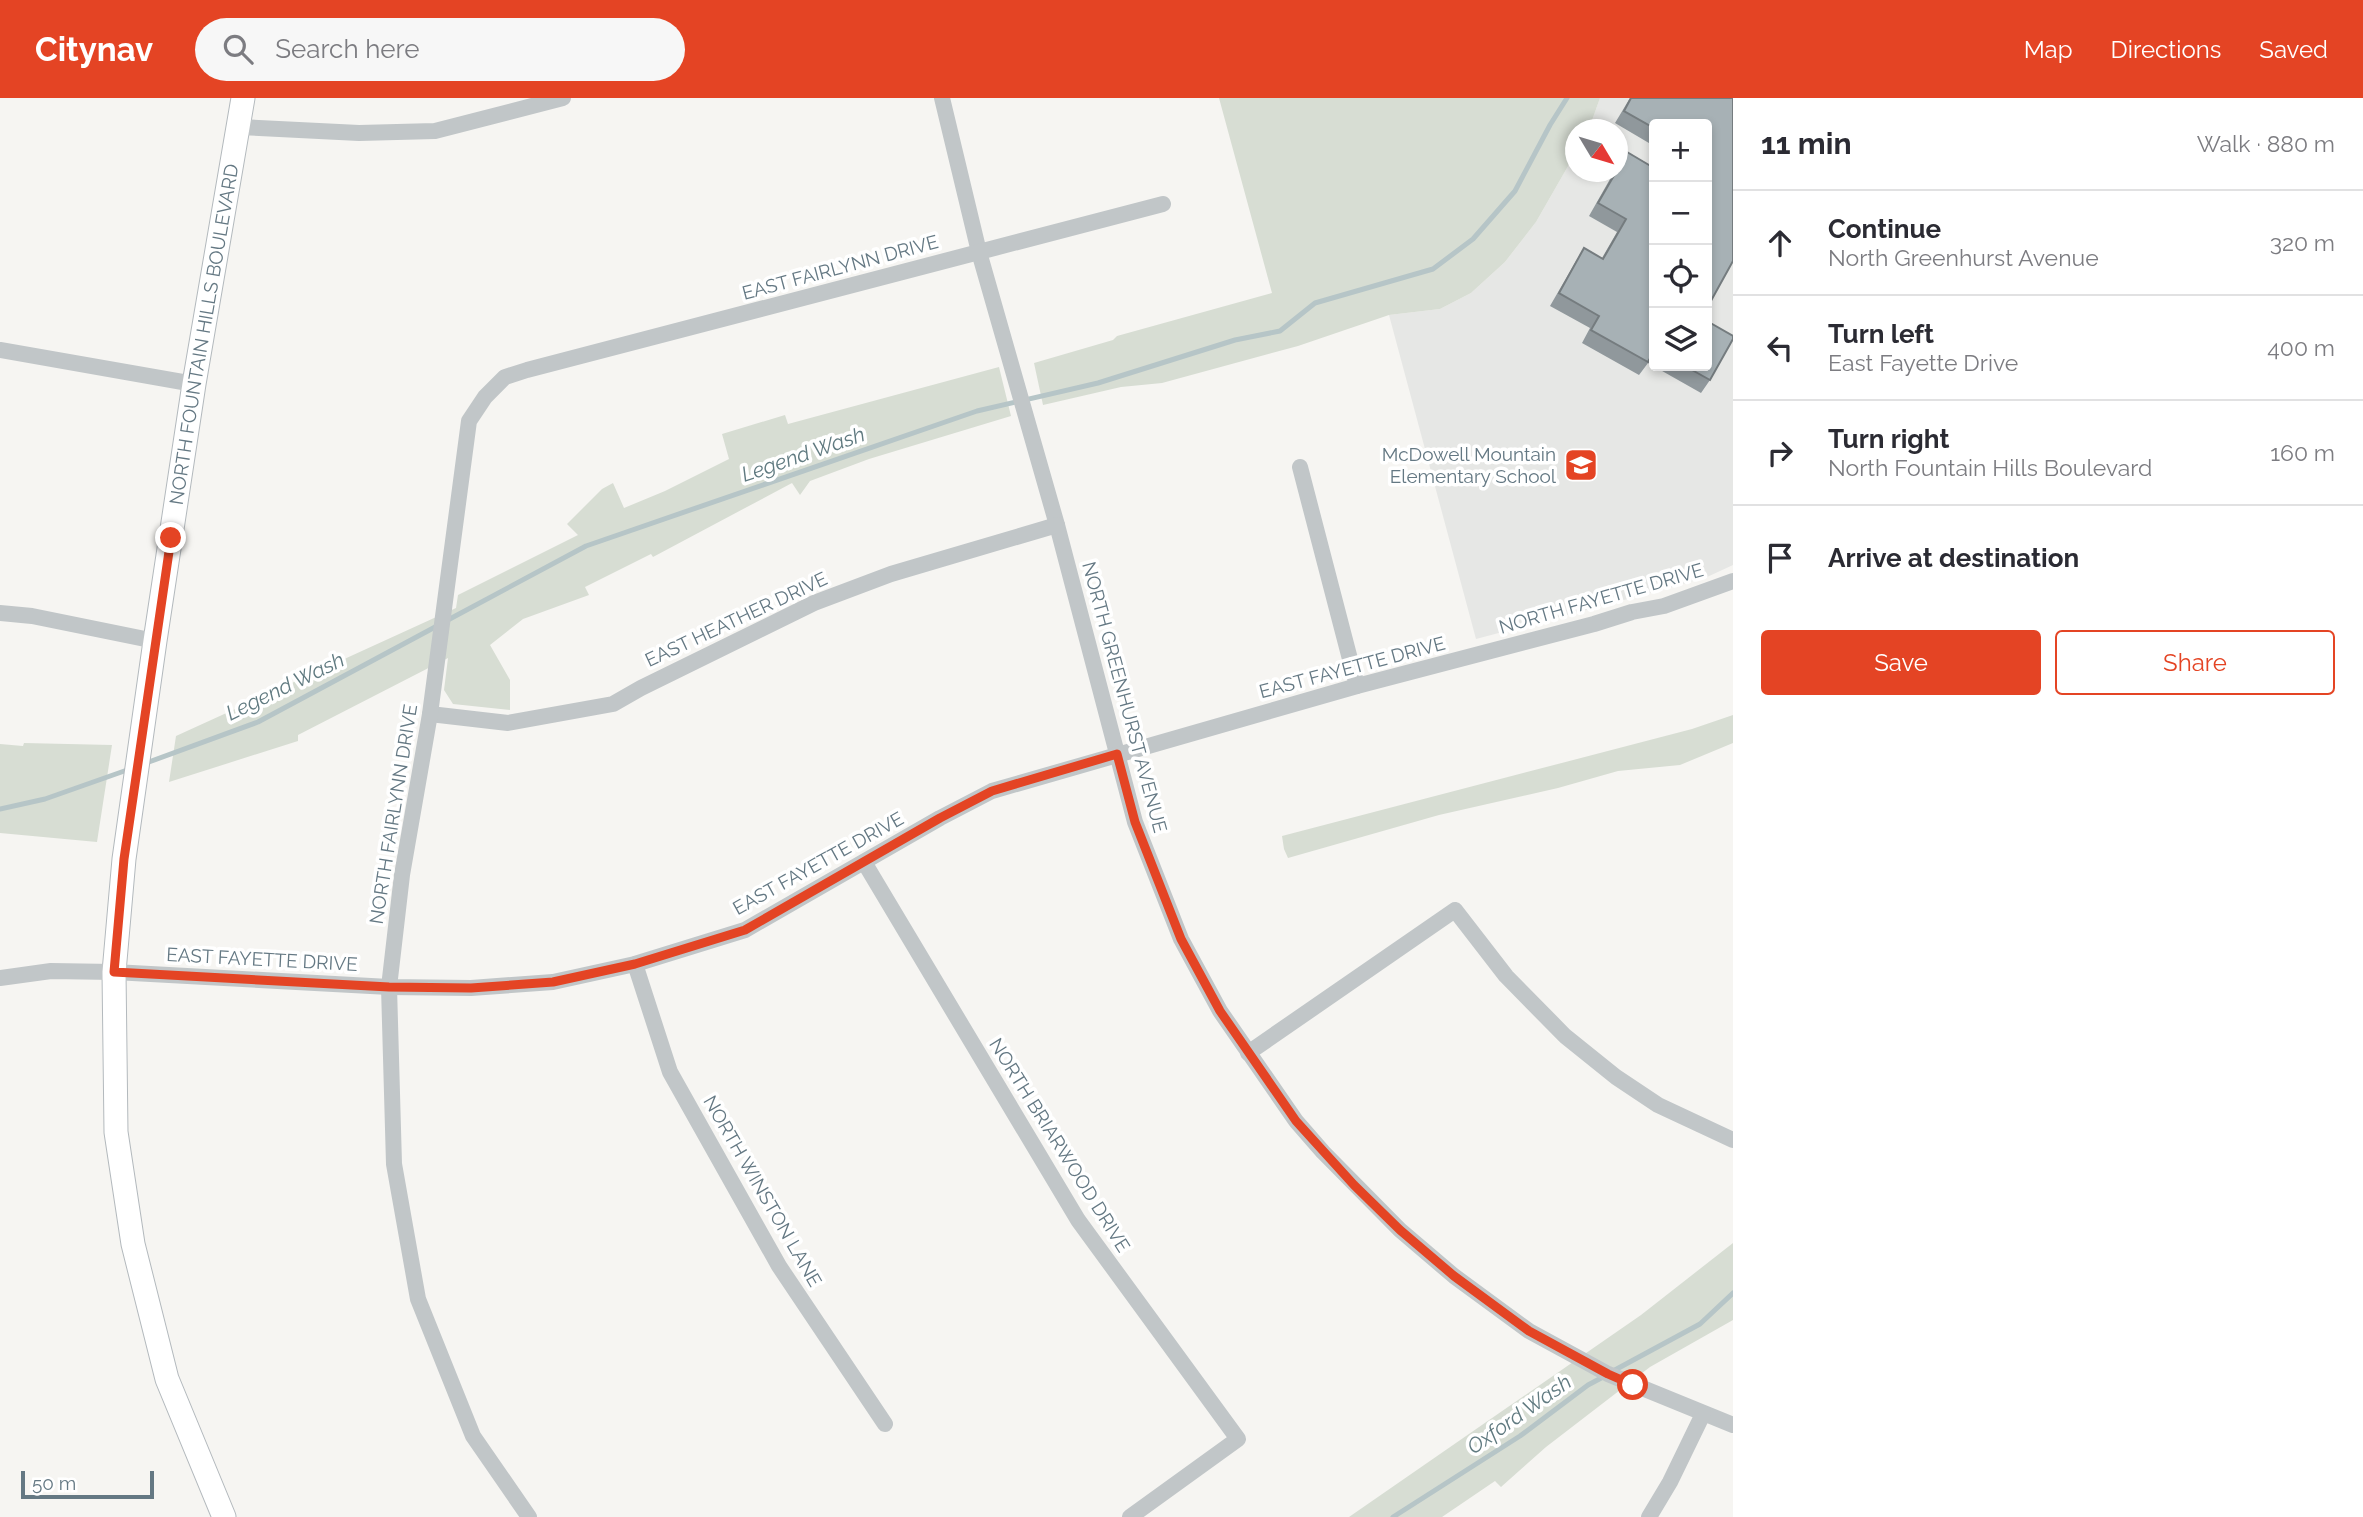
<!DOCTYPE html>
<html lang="en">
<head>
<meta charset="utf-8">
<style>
	:root { --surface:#fff; --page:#f7f7f7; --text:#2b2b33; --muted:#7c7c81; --line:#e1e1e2; --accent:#e44424 }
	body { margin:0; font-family:Raleway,sans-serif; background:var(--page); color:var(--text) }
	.controls { position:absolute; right:21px; top:21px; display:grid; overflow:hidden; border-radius:7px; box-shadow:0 4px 10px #0003 }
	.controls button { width:63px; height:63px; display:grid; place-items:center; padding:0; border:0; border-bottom:2px solid var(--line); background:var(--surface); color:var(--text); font:35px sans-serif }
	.compass { position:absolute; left:1565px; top:21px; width:63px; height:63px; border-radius:50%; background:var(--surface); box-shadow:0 4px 10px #0003; rotate:128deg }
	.scale { position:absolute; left:21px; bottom:18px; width:133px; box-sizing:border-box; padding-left:7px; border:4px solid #647883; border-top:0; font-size:19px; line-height:24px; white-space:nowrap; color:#647883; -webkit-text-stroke:5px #fff; paint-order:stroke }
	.stop { position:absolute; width:21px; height:21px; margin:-16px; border:5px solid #e44424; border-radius:50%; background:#fff }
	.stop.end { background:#e44424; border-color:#fff; box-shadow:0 2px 7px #0008 }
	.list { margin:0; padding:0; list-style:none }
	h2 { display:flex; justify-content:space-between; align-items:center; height:91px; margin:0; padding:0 28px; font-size:30px }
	h2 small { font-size:23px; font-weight:400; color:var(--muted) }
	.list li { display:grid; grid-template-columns:46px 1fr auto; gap:21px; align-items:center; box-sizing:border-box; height:105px; padding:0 28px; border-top:2px solid var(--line) }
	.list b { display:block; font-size:26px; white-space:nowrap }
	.list p { margin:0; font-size:23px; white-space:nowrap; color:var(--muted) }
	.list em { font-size:23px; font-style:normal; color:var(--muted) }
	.actions { display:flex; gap:14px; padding:21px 28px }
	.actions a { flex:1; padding:16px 0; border:2px solid var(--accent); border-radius:7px; text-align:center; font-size:24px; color:var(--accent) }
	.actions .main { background:var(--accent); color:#fff }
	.icon { flex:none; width:38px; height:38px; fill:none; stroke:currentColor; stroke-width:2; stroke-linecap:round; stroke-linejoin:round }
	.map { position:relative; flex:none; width:1733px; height:1419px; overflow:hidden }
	header { display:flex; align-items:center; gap:42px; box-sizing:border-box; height:98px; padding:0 35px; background:var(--accent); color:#fff }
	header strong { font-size:33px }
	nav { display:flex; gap:38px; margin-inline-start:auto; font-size:24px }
	.search { width:490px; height:63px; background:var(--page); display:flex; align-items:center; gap:18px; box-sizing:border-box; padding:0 24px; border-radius:38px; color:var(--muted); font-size:26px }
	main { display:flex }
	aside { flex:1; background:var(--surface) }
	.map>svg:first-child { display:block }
</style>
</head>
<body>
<header>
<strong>Citynav</strong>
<div class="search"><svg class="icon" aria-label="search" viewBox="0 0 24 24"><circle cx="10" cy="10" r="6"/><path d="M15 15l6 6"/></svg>Search here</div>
<nav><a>Map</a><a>Directions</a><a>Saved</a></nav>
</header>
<main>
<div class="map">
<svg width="1733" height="1419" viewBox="0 0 1733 1419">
	<rect width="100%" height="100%" fill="#f6f5f2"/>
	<path fill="#e6e7e5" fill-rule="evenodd" d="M 1600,0 L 1733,0 L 1733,467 L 1707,479 L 1662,492 L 1476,541 L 1389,217 L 1440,211 L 1471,195 L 1505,164 L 1536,124 L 1575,56 L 1576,74 L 1618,74 L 1618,32 L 1589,31 ZM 1654,26 L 1707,26 L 1707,268 L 1654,268 Z"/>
	<g fill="#d7ddd3">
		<polygon points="1219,0 1600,0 1589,31 1576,32 1575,56 1536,124 1505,164 1471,195 1440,211 1389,217 1298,248 1162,285 1121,289 1043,307 1034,265 1113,242 1117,238 1272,195"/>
		<polygon points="999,269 1011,318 869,361 810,383 800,397 792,385 653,459 651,456 585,489 589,497 523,521 490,547 510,582 510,612 453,606 444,592 448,560 298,637 298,643 169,684 176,638 456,510 458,497 578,437 567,426 602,391 613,385 624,410 665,393 729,361 722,336 785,317 788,326"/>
		<polygon points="1733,617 1733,645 1680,667 1618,673 1558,690 1439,717 1288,760 1284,751 1282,738 1692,631"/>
		<polygon points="24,645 112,647 97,744 0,735 0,646 23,648"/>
		<polygon points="1733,1145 1733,1222 1650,1269 1546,1349 1501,1389 1495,1383 1442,1419 1349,1419 1641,1217"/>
	</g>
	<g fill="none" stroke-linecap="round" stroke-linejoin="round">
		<g stroke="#b6c5c7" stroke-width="5">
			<polyline points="446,523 586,448 977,313 1098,285 1235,242 1280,233 1315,205 1433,171 1473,141 1515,93 1550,27 1567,0"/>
			<polyline points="146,665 258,624 437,528"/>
			<polyline points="0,711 45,701 130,671"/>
			<polyline points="1613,1273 1700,1226 1733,1195"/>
			<polyline points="1393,1419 1520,1338 1588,1287 1605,1278"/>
		</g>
		<defs>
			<g id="secondary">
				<path id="s1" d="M 224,1419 L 167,1281 L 133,1146 L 116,1034 L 114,874 L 124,761 L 155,543 L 194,286 L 243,0"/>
			</g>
		</defs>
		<use href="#secondary" stroke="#b3b9bd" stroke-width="25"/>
		<g stroke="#c1c6c8" stroke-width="16">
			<polyline points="942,0 979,154 1057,427 1135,724 1181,841 1220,913 1296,1023 1323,1054 1400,1132 1454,1178 1529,1233 1608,1276 1733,1327"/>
			<polyline points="239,29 359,35 435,33 563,0"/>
			<polyline points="0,252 194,286"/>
			<polyline points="1300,369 1357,588"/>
			<polyline points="0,515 32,518 155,543"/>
			<polyline points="430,616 508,625 613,606 641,590 814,505 891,476 1057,427"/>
			<polyline points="864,764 1078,1122 1238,1341 1130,1419"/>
			<polyline points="635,866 670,974 779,1168 885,1326"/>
			<polyline points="0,880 51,873 114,874 389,889 471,890 553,884 635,866 745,832 940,720 992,693 1357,588 1594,526 1632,514 1664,508 1733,483"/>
			<polyline points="1248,955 1455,812 1506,878 1565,938 1616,979 1658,1007 1733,1042"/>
			<polyline points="529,1419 473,1338 418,1201 394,1066 389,889 402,777 430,616 469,323 485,299 505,279 527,272 1163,106"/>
			<polyline points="1649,1419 1670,1384 1703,1316"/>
		</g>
		<use href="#secondary" stroke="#fff" stroke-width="23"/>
	</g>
	<g fill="#90989c">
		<polygon points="1630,0 1733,0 1733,165 1707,26 1654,26 1654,48 1615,25"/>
		<polygon points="1627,54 1653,69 1654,68 1654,268 1707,268 1710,282 1701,295 1648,265 1639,277 1582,245 1590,230 1550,208 1576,163 1584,150 1602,160 1617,134 1589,118 1614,74 1618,74 1618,68"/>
	</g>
	<g fill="#a7b1b5" stroke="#757c7f" stroke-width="2">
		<polygon points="1631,0 1733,0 1733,163 1707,210 1707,26 1654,26 1654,30 1624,13"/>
		<polygon points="1627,54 1654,70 1654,253 1648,264 1591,232 1599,218 1559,195 1584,150 1603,161 1626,121 1598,105 1616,74 1618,74 1618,71"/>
		<polygon points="1707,223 1733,238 1733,241 1710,282 1685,268 1707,268"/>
	</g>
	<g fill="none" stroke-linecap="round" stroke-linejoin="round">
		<polyline stroke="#e44424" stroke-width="9" points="171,440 124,761 114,874 389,889 471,890 553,884 635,866 745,832 940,720 992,693 1117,656 1135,724 1181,841 1220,913 1296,1023 1354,1087 1400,1132 1454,1178 1529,1233 1608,1276 1633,1287"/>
	</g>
	<defs>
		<symbol id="school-square" viewBox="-11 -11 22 22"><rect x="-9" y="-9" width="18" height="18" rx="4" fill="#e44424" stroke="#fff"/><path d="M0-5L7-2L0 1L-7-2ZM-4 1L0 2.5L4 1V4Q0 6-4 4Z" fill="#fff"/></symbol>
	</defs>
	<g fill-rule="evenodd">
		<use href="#school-square" x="1562" y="348" width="38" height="38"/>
	</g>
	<g text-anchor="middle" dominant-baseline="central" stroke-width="7" stroke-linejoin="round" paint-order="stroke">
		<g font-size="19" fill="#647883" stroke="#fff">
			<text transform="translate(840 169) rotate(-15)">EAST FAIRLYNN DRIVE</text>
			<text stroke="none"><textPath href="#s1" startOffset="1206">NORTH FOUNTAIN HILLS BOULEVARD</textPath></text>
			<text transform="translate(1601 500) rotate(-16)">NORTH FAYETTE DRIVE</text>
			<text transform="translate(736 521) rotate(-25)">EAST HEATHER DRIVE</text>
			<text transform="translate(1352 569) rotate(-15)">EAST FAYETTE DRIVE</text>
			<text transform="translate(1125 599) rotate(75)">NORTH GREENHURST AVENUE</text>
			<text transform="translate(393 716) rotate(-81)">NORTH FAIRLYNN DRIVE</text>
			<text transform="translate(818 765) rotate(-29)">EAST FAYETTE DRIVE</text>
			<text transform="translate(262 861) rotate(3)">EAST FAYETTE DRIVE</text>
			<text transform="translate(1060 1047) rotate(58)">NORTH BRIARWOOD DRIVE</text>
			<text transform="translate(763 1093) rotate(60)">NORTH WINSTON LANE</text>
		</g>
		<g font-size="19" fill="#647883" stroke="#fff" text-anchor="end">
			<text x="1556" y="356">McDowell Mountain<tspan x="1556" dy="22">Elementary School</tspan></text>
		</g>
		<g font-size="21" font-style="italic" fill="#607a80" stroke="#fff">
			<text transform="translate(803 356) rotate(-19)">Legend Wash</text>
			<text transform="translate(285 588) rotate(-26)">Legend Wash</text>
			<text transform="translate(1519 1316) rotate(-35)">Oxford Wash</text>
		</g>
	</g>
</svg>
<div class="controls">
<button>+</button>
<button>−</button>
<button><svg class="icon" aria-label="locate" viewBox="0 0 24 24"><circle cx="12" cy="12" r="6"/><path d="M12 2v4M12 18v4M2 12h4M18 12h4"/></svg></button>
<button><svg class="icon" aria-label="layers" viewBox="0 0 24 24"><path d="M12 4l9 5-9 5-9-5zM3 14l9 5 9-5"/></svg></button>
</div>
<svg class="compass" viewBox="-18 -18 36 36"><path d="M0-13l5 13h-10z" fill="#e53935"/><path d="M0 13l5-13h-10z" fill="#7c7c81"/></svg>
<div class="scale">50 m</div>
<div class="stop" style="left:1633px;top:1287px"></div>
<div class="stop end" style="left:171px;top:440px"></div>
</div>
<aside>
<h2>11 min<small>Walk · 880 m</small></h2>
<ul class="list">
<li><svg class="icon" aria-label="ahead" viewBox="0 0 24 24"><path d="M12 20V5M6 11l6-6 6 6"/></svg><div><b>Continue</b><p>North Greenhurst Avenue</p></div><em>320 m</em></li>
<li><svg class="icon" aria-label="left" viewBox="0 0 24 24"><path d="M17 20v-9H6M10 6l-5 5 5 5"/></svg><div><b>Turn left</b><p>East Fayette Drive</p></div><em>400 m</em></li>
<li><svg class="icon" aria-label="right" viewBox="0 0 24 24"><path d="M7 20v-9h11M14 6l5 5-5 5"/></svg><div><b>Turn right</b><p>North Fountain Hills Boulevard</p></div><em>160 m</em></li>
<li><svg class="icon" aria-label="arrive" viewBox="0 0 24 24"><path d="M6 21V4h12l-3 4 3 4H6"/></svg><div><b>Arrive at destination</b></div></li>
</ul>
<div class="actions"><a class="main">Save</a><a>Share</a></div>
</aside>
</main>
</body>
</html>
